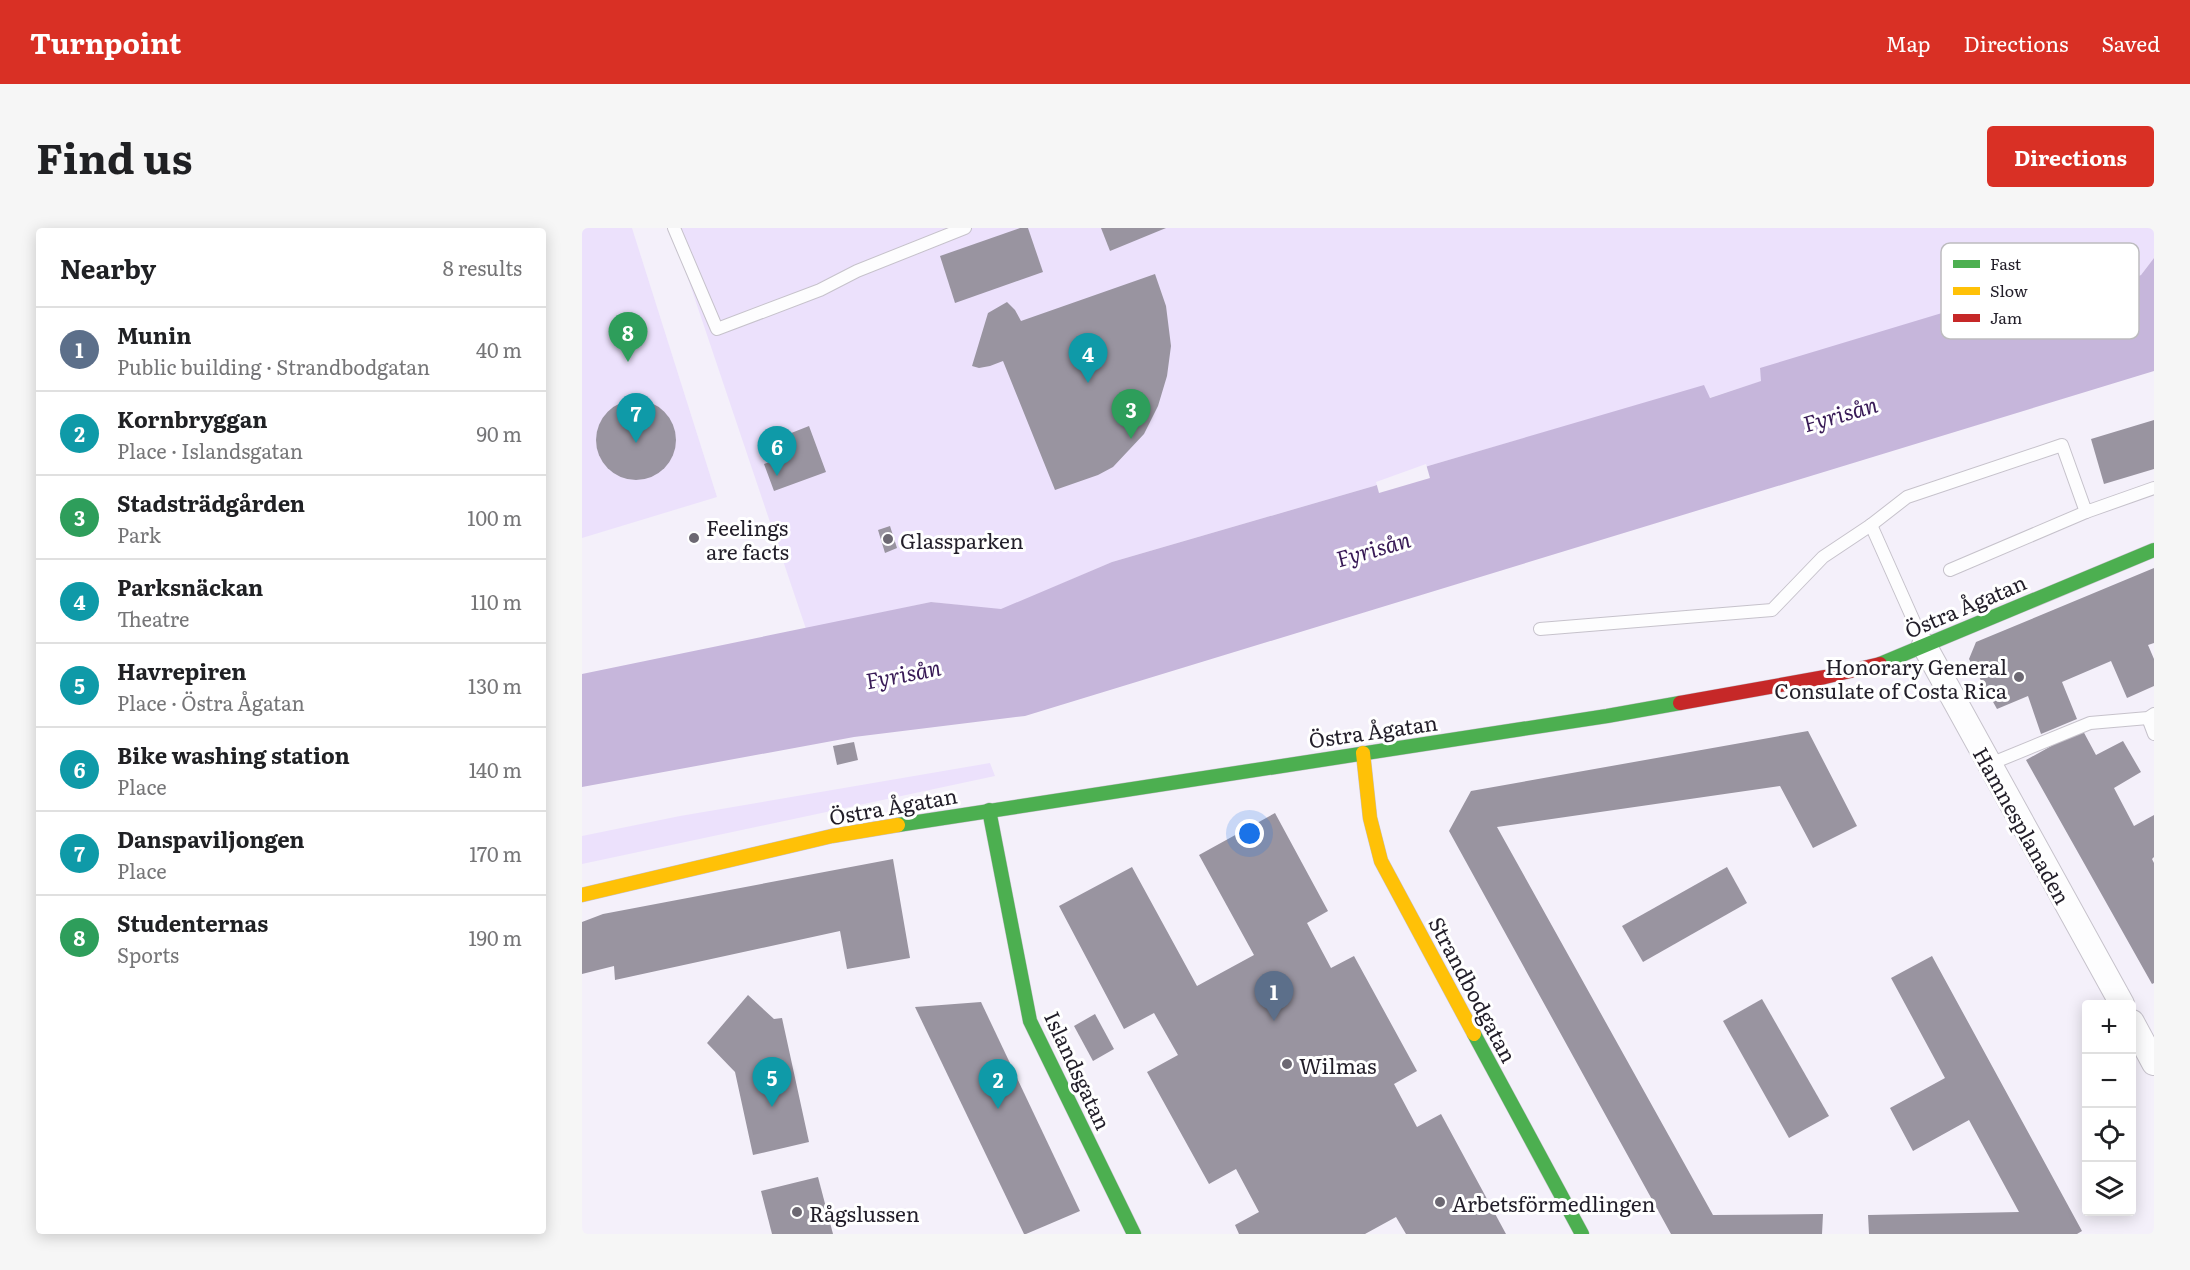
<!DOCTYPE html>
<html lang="en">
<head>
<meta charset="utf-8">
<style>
	:root { --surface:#fff; --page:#f6f6f6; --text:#202124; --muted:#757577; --line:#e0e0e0; --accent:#d93025 }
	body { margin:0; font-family:Literata,serif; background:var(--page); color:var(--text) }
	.controls { position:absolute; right:18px; bottom:18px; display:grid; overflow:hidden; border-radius:6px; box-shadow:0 3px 15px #0003 }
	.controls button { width:54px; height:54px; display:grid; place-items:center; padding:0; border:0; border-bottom:2px solid var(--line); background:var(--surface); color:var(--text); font:30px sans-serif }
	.you { position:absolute; left:668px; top:606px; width:21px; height:21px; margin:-15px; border:4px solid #fff; border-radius:50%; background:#1a73e8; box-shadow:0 0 0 9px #1a73e833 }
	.badge { display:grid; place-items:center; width:39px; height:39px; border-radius:50%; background:var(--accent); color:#fff; font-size:20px; font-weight:700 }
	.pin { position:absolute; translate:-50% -50px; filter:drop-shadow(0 2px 3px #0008) }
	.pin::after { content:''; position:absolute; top:32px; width:21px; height:18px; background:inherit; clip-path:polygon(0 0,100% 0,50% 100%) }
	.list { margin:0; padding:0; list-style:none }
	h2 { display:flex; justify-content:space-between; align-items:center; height:78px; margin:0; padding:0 24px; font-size:26px }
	h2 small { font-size:20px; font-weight:400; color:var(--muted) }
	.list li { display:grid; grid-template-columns:39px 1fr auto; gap:18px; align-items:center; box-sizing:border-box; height:84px; padding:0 24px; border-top:2px solid var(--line) }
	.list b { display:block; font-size:22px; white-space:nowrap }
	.list p { margin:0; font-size:20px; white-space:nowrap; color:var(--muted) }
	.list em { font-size:20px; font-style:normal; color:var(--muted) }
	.icon { flex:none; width:33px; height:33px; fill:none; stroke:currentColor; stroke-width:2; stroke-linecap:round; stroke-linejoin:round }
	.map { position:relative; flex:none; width:1572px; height:1006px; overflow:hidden; border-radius:6px }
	header { display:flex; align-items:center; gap:36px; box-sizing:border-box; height:84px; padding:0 30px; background:var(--accent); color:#fff }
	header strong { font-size:28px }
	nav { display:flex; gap:33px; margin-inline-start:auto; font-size:21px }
	.intro { display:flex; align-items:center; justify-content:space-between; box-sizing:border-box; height:144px; padding:0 36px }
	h1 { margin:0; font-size:42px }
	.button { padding:15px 27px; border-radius:6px; background:var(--accent); color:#fff; font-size:21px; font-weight:700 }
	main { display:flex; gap:36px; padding:0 36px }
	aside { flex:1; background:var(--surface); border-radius:6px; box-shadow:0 3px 15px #0003 }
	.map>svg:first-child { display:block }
</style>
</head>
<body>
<header>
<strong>Turnpoint</strong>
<nav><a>Map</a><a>Directions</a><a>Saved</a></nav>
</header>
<div class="intro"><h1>Find us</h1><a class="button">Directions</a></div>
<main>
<aside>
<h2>Nearby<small>8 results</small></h2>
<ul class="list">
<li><span class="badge" style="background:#5c6f8a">1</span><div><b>Munin</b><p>Public building · Strandbodgatan</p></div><em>40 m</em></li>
<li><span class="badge" style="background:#0f9aa8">2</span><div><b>Kornbryggan</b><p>Place · Islandsgatan</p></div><em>90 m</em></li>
<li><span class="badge" style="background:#2e9e5b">3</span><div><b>Stadsträdgården</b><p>Park</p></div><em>100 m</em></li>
<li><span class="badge" style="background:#0f9aa8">4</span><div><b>Parksnäckan</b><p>Theatre</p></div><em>110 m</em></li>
<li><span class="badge" style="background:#0f9aa8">5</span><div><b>Havrepiren</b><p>Place · Östra Ågatan</p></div><em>130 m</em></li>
<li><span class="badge" style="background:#0f9aa8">6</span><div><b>Bike washing station</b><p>Place</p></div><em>140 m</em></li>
<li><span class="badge" style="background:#0f9aa8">7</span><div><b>Danspaviljongen</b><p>Place</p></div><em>170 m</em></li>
<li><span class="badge" style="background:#2e9e5b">8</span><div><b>Studenternas</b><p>Sports</p></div><em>190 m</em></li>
</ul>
</aside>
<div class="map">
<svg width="1572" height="1006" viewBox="0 0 1572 1006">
	<rect width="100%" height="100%" fill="#f4f0fa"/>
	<g fill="#ece1fc">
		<polygon points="0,0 50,0 135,269 0,310"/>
		<polygon points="89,0 1572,0 1572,30 1559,47 1475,82 1443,90 1420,82 1413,70 1178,141 1180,153 1127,170 1122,158 846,238 792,258 530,334 419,382 349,374 224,401"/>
		<polygon points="408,535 413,548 0,636 0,608 98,588"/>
	</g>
	<polygon fill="#c6b6db" points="1572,30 1572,143 443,488 272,509 0,559 0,446 349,374 419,381 530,334 792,258 846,238 1122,157 1128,170 1179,153 1178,140 1413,69 1420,81 1439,77 1443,90 1475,82 1559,47"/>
	<polygon fill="#f4f0fa" points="844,236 848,250 797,265 794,254"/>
	<g fill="#9994a0">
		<polygon points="438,0 446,0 461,44 373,75 358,28"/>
		<polygon points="519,0 584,0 528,23"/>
		<polygon points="573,46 584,78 589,118 585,148 576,178 562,206 531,239 516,247 473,262 421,133 408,138 397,140 390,138 406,85 425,74 433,82 439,93"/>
		<circle cx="54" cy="212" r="40"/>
		<polygon points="1572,192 1572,241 1522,256 1509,211"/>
		<polygon points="227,198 244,244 192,263 182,236 196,231 189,213"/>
		<polygon points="308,298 315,320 303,325 296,302"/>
		<polygon points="1572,340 1572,415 1566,417 1572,431 1572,458 1545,470 1529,433 1480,454 1495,491 1459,506 1446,468 1415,481 1387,431 1394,414"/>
		<polygon points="1500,501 1514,527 1541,513 1559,544 1532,560 1552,598 1572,587 1572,629 1570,631 1572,635 1572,755 1570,756 1444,532"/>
		<polygon points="1226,503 1275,598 1231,620 1198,558 915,599 1131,987 1241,986 1240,1006 1089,1006 867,603 889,563"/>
		<polygon points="272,514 276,532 255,537 251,518"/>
		<polygon points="693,585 746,683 725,695 749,740 772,728 835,843 812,856 835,899 859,886 924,1006 824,1006 814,989 783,1006 657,1006 653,997 677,984 654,941 627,956 565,844 596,827 572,785 542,801 477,678 550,639 615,758 672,727 617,627"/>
		<polygon points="311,631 328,730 265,741 258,703 33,752 32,738 0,746 0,694 21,686"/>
		<polygon points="1145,639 1165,675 1061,734 1040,698"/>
		<polygon points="1350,728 1500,1003 1495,1006 1287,1006 1286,987 1437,984 1387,892 1331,923 1308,880 1363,850 1309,750"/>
		<polygon points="166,767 192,791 200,790 227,914 171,927 153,844 125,815"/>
		<polygon points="1180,771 1247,888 1207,910 1141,793"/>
		<polygon points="399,774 498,983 444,1006 442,1006 333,779"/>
		<polygon points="513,786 532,821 511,833 492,798"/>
		<polygon points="236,949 251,1006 190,1006 179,963"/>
	</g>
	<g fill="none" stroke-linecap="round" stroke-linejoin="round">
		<defs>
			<g id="lane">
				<polyline points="92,0 135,101 238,62 275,43 383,0"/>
				<polyline points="1289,297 1342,416"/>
				<polyline points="1368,342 1504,284"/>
				<polyline points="958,401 1190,382 1241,329 1289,297 1325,269 1480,217 1504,284 1572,260"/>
				<polyline points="1566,490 1572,506"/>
				<polyline points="1408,536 1508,495 1566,490 1572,486"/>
			</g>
			<g id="street">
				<polyline points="1342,417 1540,776"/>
				<polyline points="1550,794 1572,835"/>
			</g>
			<g id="fast">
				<polyline points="1298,436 1572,322"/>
				<polyline points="407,582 448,793 552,1006"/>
				<polyline points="316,597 1025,488 1098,475"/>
				<polyline points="892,806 1000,1006"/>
			</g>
			<g id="slow">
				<polyline points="781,525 788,590 799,633 892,806"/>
				<polyline points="0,667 250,608 316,597"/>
			</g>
			<polyline id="jam" points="1098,475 1243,449 1298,436"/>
		</defs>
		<use href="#lane" stroke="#c6c2cb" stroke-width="14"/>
		<use href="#street" stroke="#c6c2cb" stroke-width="26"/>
		<use href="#fast" stroke="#c6c2cb" stroke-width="15"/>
		<use href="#slow" stroke="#c6c2cb" stroke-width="15"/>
		<use href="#jam" stroke="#c6c2cb" stroke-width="15"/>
		<use href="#lane" stroke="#fdfdfe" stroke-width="12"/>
		<use href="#street" stroke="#fdfdfe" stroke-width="24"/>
		<use href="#fast" stroke="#4caf50" stroke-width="14"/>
		<use href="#slow" stroke="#ffc107" stroke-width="14"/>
		<use href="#jam" stroke="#c62828" stroke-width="14"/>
	</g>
	<g fill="#6c6872" stroke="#fff" stroke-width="2">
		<circle cx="112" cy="310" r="6"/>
		<circle cx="306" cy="311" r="6"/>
		<circle cx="1437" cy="449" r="6"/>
		<circle cx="705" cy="836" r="6"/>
		<circle cx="858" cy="974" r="6"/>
		<circle cx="215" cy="984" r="6"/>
	</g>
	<g text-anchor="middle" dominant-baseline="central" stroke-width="6" stroke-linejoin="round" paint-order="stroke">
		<g font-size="21" fill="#221e29" stroke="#fff" text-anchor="start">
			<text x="124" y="298">Feelings<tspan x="124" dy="24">are facts</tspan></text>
			<text x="318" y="311">Glassparken</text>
			<text x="1425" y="437" text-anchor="end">Honorary General<tspan x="1425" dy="24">Consulate of Costa Rica</tspan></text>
			<text x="717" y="836">Wilmas</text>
			<text x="870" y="974">Arbetsförmedlingen</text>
			<text x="227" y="984">Rågslussen</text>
		</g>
		<g font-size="21" fill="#221e29" stroke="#fff">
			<text transform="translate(1383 377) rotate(-23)">Östra Ågatan</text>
			<text transform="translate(791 502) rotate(-8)">Östra Ågatan</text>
			<text transform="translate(311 577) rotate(-10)">Östra Ågatan</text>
			<text transform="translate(1441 597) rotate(61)">Hamnesplanaden</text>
			<text transform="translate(892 761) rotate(62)">Strandbodgatan</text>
			<text transform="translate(497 842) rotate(65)">Islandsgatan</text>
		</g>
		<g font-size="22" font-style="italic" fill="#381a56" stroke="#fff">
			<text transform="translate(1258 185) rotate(-16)">Fyrisån</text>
			<text transform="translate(791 320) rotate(-16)">Fyrisån</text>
			<text transform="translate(321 445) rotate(-11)">Fyrisån</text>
		</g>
	</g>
	<rect x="1359" y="15" width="198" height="96" rx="9" fill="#fff" stroke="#bdbcbf" stroke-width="1.5"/>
	<rect x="1371" y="32" width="27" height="8" fill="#4caf50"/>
	<rect x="1371" y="59" width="27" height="8" fill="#ffc107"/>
	<rect x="1371" y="86" width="27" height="8" fill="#c62828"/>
	<g font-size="16" fill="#221e29">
		<text x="1408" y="42">Fast</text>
		<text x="1408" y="69">Slow</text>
		<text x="1408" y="96">Jam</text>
	</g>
</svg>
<div class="controls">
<button>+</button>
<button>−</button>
<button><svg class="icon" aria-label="locate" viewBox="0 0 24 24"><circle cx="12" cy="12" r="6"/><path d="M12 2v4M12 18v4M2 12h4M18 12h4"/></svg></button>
<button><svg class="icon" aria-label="layers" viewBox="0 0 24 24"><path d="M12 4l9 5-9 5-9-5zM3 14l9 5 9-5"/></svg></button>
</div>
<div class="you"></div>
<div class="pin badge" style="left:692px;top:793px;background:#5c6f8a">1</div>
<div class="pin badge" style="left:416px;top:881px;background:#0f9aa8">2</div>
<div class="pin badge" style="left:549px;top:211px;background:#2e9e5b">3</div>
<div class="pin badge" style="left:506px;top:155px;background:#0f9aa8">4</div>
<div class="pin badge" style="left:190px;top:879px;background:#0f9aa8">5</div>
<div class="pin badge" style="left:195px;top:248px;background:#0f9aa8">6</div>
<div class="pin badge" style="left:54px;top:215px;background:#0f9aa8">7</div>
<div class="pin badge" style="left:46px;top:134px;background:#2e9e5b">8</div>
</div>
</main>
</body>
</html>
